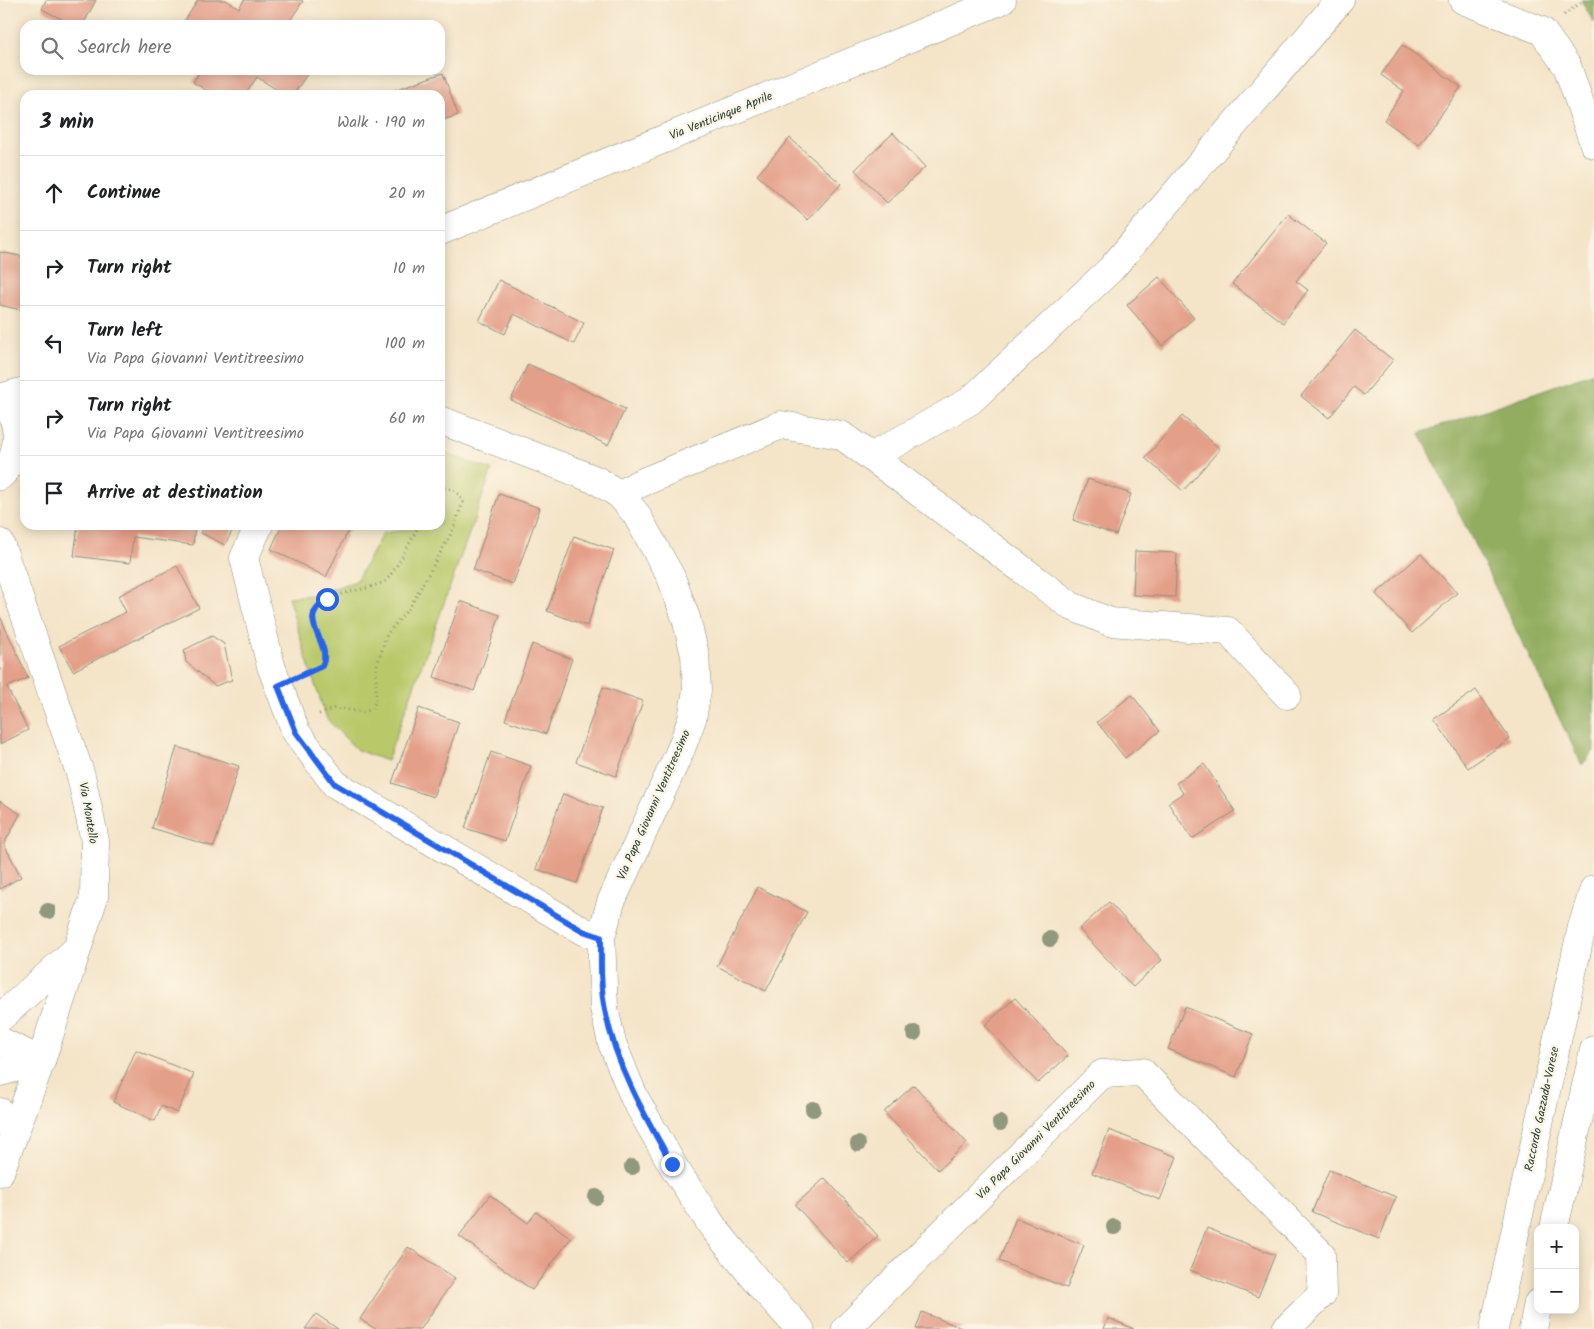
<!DOCTYPE html>
<html lang="en">
<head>
<meta charset="utf-8">
<style>
	:root { --surface:#fff; --page:#f2f2f2; --text:#202124; --muted:#757577; --line:#e0e0e0 }
	body { margin:0; font-family:Kalam,sans-serif; background:var(--page); color:var(--text) }
	.controls { position:absolute; right:15px; bottom:15px; display:grid; overflow:hidden; border-radius:10px; box-shadow:0 2px 12px #0003 }
	.controls button { width:45px; height:45px; display:grid; place-items:center; padding:0; border:0; border-bottom:1px solid var(--line); background:var(--surface); color:var(--text); font:25px sans-serif }
	.stop { position:absolute; width:15px; height:15px; margin:-11px; border:4px solid #2563eb; border-radius:50%; background:#fff }
	.stop.end { background:#2563eb; border-color:#fff; box-shadow:0 1px 5px #0008 }
	.list { margin:0; padding:0; list-style:none }
	h2 { display:flex; justify-content:space-between; align-items:center; height:65px; margin:0; padding:0 20px; font-size:21px }
	h2 small { font-size:16px; font-weight:400; color:var(--muted) }
	.list li { display:grid; grid-template-columns:32px 1fr auto; gap:15px; align-items:center; box-sizing:border-box; height:75px; padding:0 20px; border-top:1px solid var(--line) }
	.list b { display:block; font-size:19px; white-space:nowrap }
	.list p { margin:0; font-size:16px; white-space:nowrap; color:var(--muted) }
	.list em { font-size:16px; font-style:normal; color:var(--muted) }
	.icon { flex:none; width:28px; height:28px; fill:none; stroke:currentColor; stroke-width:2; stroke-linecap:round; stroke-linejoin:round }
	.map { position:relative; flex:none; width:1594px; height:1329px; overflow:hidden }
	.search { position:absolute; background:var(--surface); box-shadow:0 2px 12px #0003; left:20px; top:20px; width:425px; height:55px; display:flex; align-items:center; gap:12px; box-sizing:border-box; padding:0 18px; border-radius:15px; color:var(--muted); font-size:19px }
	.panel { position:absolute; background:var(--surface); box-shadow:0 2px 12px #0003; left:20px; top:90px; width:425px; height:440px; border-radius:15px }
	.map>svg:first-child { display:block }
</style>
</head>
<body>
<div class="map">
<svg width="1594" height="1329" viewBox="0 0 1594 1329">
	<rect width="100%" height="100%" fill="#fcf5e5"/>
	<filter id="ink" filterUnits="userSpaceOnUse"><feTurbulence type="fractalNoise" baseFrequency=".02" numOctaves="2"/><feDisplacementMap in="SourceGraphic" scale="10" xChannelSelector="R" yChannelSelector="G"/><feConvolveMatrix kernelMatrix="1 2 1 2 8 2 1 2 1" color-interpolation-filters="sRGB"/></filter>
	<filter id="wash" filterUnits="userSpaceOnUse"><feTurbulence type="fractalNoise" baseFrequency=".0096" numOctaves="4" result="noise"/><feDisplacementMap in="SourceGraphic" scale="20" xChannelSelector="R" yChannelSelector="G"/><feGaussianBlur stdDeviation="1.12" result="paint"/><feColorMatrix in="noise" values="0 0 0 0 0 0 0 0 0 0 0 0 0 0 0 0 0 1.4 0 .05"/><feComposite in="paint" operator="in"/></filter>
	<g filter="url(#wash)">
		<rect width="100%" height="100%" fill="#f4e4c8"/>
		<polygon fill="#b9c96b" stroke="#6c8350" points="440,452 492,470 387,761 357,750 327,719 312,676 288,597 313,595 356,581 383,533 412,529 414,525 440,525"/>
		<g fill="#92ad5f" stroke="#58754a">
			<polygon points="1581,0 1594,0 1594,23"/>
			<polygon points="1594,372 1594,751 1582,765 1420,433"/>
		</g>
		<g id="blocks">
			<g fill="#e49f89">
				<polygon points="46,0 96,0 83,25 73,25 42,9"/>
				<polygon points="198,0 226,0 239,8 244,0 301,0 303,1 287,25 182,25"/>
				<polygon points="1402,45 1461,87 1419,145 1384,120 1404,91 1381,75"/>
				<polygon points="201,70 310,70 293,95 285,95 257,77 245,95 213,95 193,82"/>
				<polygon points="443,73 458,115 440,121 440,95 380,95"/>
				<polygon points="893,133 925,167 887,203 855,170"/>
				<polygon points="790,138 841,184 808,220 757,175"/>
				<polygon points="1288,214 1326,243 1296,281 1308,290 1283,323 1232,284"/>
				<polygon points="0,252 25,257 25,311 0,305"/>
				<polygon points="1159,277 1194,318 1162,346 1127,305"/>
				<polygon points="499,280 584,323 574,344 514,314 505,334 479,321"/>
				<polygon points="1355,330 1393,360 1364,395 1354,387 1329,418 1301,396"/>
				<polygon points="528,364 625,409 608,445 511,400"/>
				<polygon points="1182,416 1220,449 1183,491 1145,458"/>
				<polygon points="1088,479 1131,494 1116,535 1073,520"/>
				<polygon points="499,494 540,508 513,584 473,570"/>
				<polygon points="78,525 195,525 193,545 133,537 130,563 74,556"/>
				<polygon points="205,525 235,525 225,545 201,533"/>
				<polygon points="282,525 351,525 326,577 271,549"/>
				<polygon points="574,536 614,550 587,626 547,611"/>
				<polygon points="1135,551 1177,553 1175,597 1133,595"/>
				<polygon points="1421,554 1457,593 1412,633 1376,594"/>
				<polygon points="177,566 199,608 73,671 59,646 126,612 118,596"/>
				<polygon points="460,601 500,615 474,691 434,677"/>
				<polygon points="0,616 28,678 7,687 28,730 0,744"/>
				<polygon points="212,636 224,644 232,680 215,686 186,662 184,650"/>
				<polygon points="532,644 572,659 546,734 505,720"/>
				<polygon points="603,687 643,701 616,776 576,762"/>
				<polygon points="1476,690 1510,739 1468,768 1434,719"/>
				<polygon points="1132,695 1160,731 1125,758 1097,722"/>
				<polygon points="419,708 459,722 433,797 392,783"/>
				<polygon points="177,747 239,766 214,847 152,828"/>
				<polygon points="491,752 531,766 505,841 465,828"/>
				<polygon points="1204,764 1235,811 1192,839 1168,803 1183,793 1176,783"/>
				<polygon points="563,794 603,808 577,883 536,869"/>
				<polygon points="0,801 20,814 4,844 21,877 0,889"/>
				<polygon points="758,887 807,912 766,991 717,966"/>
				<polygon points="1109,902 1162,960 1133,987 1079,929"/>
				<polygon points="1015,998 1068,1056 1038,1083 985,1025"/>
				<polygon points="1185,1007 1253,1034 1236,1077 1168,1049"/>
				<polygon points="136,1050 194,1074 177,1113 161,1106 155,1121 113,1102"/>
				<polygon points="914,1085 967,1143 938,1170 884,1112"/>
				<polygon points="1109,1130 1177,1157 1160,1200 1092,1173"/>
				<polygon points="1329,1170 1396,1197 1379,1239 1312,1212"/>
				<polygon points="825,1178 878,1236 848,1263 795,1205"/>
				<polygon points="490,1195 528,1223 536,1212 571,1238 532,1290 459,1236"/>
				<polygon points="1016,1218 1084,1245 1067,1288 999,1261"/>
				<polygon points="1207,1228 1275,1255 1258,1297 1190,1270"/>
				<polygon points="408,1247 455,1278 421,1329 375,1329 360,1319"/>
				<polygon points="922,1312 964,1329 916,1329"/>
				<polygon points="316,1314 338,1329 305,1329"/>
				<polygon points="1108,1318 1134,1329 1104,1329"/>
			</g>
		</g>
	</g>
	<g filter="url(#ink)">
		<use href="#blocks" fill-opacity="0" stroke="#8a907e" stroke-width="1"/>
		<g fill="none" stroke-linecap="round" stroke-linejoin="round">
			<defs>
				<g id="minor">
					<polyline points="1463,0 1542,31 1567,66 1594,144"/>
					<polyline points="440,420 571,470 598,481 620,495 636,514 671,577 686,618 695,655 697,690 692,719 681,749 611,902 601,937 604,1008 612,1043 634,1097 672,1164 713,1227 760,1285 800,1329"/>
					<polyline points="871,457 970,401 1111,269 1340,0"/>
					<polyline points="620,495 636,485 781,425 841,435 893,473 1071,606 1110,622 1228,631 1287,695"/>
					<polyline points="259,525 244,558 271,666 296,732 335,784 583,931 601,937"/>
					<polyline points="846,1329 1102,1074 1142,1072 1321,1254 1322,1294 1286,1329"/>
				</g>
				<polyline id="tertiary" points="0,1172 41,1061"/>
				<g id="secondary">
					<polyline points="440,231 1002,0"/>
					<path d="M 0,398 C 4,403 9,408 12,414 C 21,435 17,461 0,476"/>
					<polyline points="0,398 25,391"/>
					<polyline points="0,543 81,776 95,841 94,897 41,1061"/>
					<polyline points="0,1018 77,949"/>
					<polyline points="0,1041 41,1061"/>
					<polyline points="0,1072 41,1061"/>
					<polyline points="0,1112 14,1132"/>
				</g>
				<g id="trunk">
					<polyline points="1554,1228 1594,1050"/>
					<polyline points="1494,1329 1582,927 1594,889"/>
					<polyline points="1533,1329 1538,1303"/>
				</g>
			</defs>
			<use href="#minor" stroke="#8a907e" stroke-width="29"/>
			<use href="#tertiary" stroke="#8a907e" stroke-width="29"/>
			<use href="#secondary" stroke="#8a907e" stroke-width="29"/>
			<use href="#trunk" stroke="#8a907e" stroke-width="29"/>
			<g stroke="#8a907e" stroke-width="3" stroke-dasharray="1 4" stroke-linecap="butt">
				<polyline points="1564,15 1584,0"/>
				<path d="M 304,674 C 315,669 325,667 326,654 C 322,644 314,632 313,621 C 311,591 366,593 385,581 C 393,575 414,536 419,525"/>
				<path d="M 319,714 L 335,708 L 363,712 L 372,709 L 376,701 L 376,668 L 387,634 L 410,607 L 452,532 L 463,502 C 457,491 453,487 440,488"/>
			</g>
			<use href="#minor" stroke="#fff" stroke-width="28"/>
			<use href="#tertiary" stroke="#fff" stroke-width="28"/>
			<use href="#secondary" stroke="#fff" stroke-width="28"/>
			<use href="#trunk" stroke="#fff" stroke-width="28"/>
		</g>
		<g fill="#90987d">
			<circle cx="48" cy="911" r="8"/>
			<circle cx="1050" cy="939" r="8"/>
			<circle cx="914" cy="1033" r="8"/>
			<circle cx="813" cy="1109" r="8"/>
			<circle cx="1000" cy="1123" r="8"/>
			<circle cx="858" cy="1144" r="8"/>
			<circle cx="632" cy="1167" r="8"/>
			<circle cx="596" cy="1197" r="8"/>
			<circle cx="1114" cy="1227" r="8"/>
		</g>
	</g>
	<g fill="none" stroke-linecap="round" stroke-linejoin="round" filter="url(#ink)">
		<path stroke="#2563eb" stroke-width="6" d="M 327,599 C 293,620 334,642 322,666 L 278,686 L 296,732 L 335,784 L 583,931 L 601,937 C 601,961 600,986 605,1010 C 616,1066 644,1115 672,1164"/>
	</g>
	<g text-anchor="middle" dominant-baseline="central" stroke-width="4.5" stroke-linejoin="round" paint-order="stroke">
		<g font-size="12" fill="#1f3d34" stroke="#fcf5e5">
			<text transform="translate(721 116) rotate(-22)">Via Venticinque Aprile</text>
			<text transform="translate(654 805) rotate(-66)">Via Papa Giovanni Ventitreesimo</text>
			<text transform="translate(88 813) rotate(80)">Via Montello</text>
			<text transform="translate(1542 1109) rotate(-78)">Raccordo Gazzada-Varese</text>
			<text transform="translate(1036 1140) rotate(-45)">Via Papa Giovanni Ventitreesimo</text>
		</g>
	</g>
</svg>
<div class="controls">
<button>+</button>
<button>−</button>
</div>
<div class="stop" style="left:327px;top:599px"></div>
<div class="stop end" style="left:672px;top:1164px"></div>
<div class="search"><svg class="icon" aria-label="search" viewBox="0 0 24 24"><circle cx="10" cy="10" r="6"/><path d="M15 15l6 6"/></svg>Search here</div>
<section class="panel">
<h2>3 min<small>Walk · 190 m</small></h2>
<ul class="list">
<li><svg class="icon" aria-label="ahead" viewBox="0 0 24 24"><path d="M12 20V5M6 11l6-6 6 6"/></svg><div><b>Continue</b></div><em>20 m</em></li>
<li><svg class="icon" aria-label="right" viewBox="0 0 24 24"><path d="M7 20v-9h11M14 6l5 5-5 5"/></svg><div><b>Turn right</b></div><em>10 m</em></li>
<li><svg class="icon" aria-label="left" viewBox="0 0 24 24"><path d="M17 20v-9H6M10 6l-5 5 5 5"/></svg><div><b>Turn left</b><p>Via Papa Giovanni Ventitreesimo</p></div><em>100 m</em></li>
<li><svg class="icon" aria-label="right" viewBox="0 0 24 24"><path d="M7 20v-9h11M14 6l5 5-5 5"/></svg><div><b>Turn right</b><p>Via Papa Giovanni Ventitreesimo</p></div><em>60 m</em></li>
<li><svg class="icon" aria-label="arrive" viewBox="0 0 24 24"><path d="M6 21V4h12l-3 4 3 4H6"/></svg><div><b>Arrive at destination</b></div></li>
</ul>
</section>
</div>
</body>
</html>
